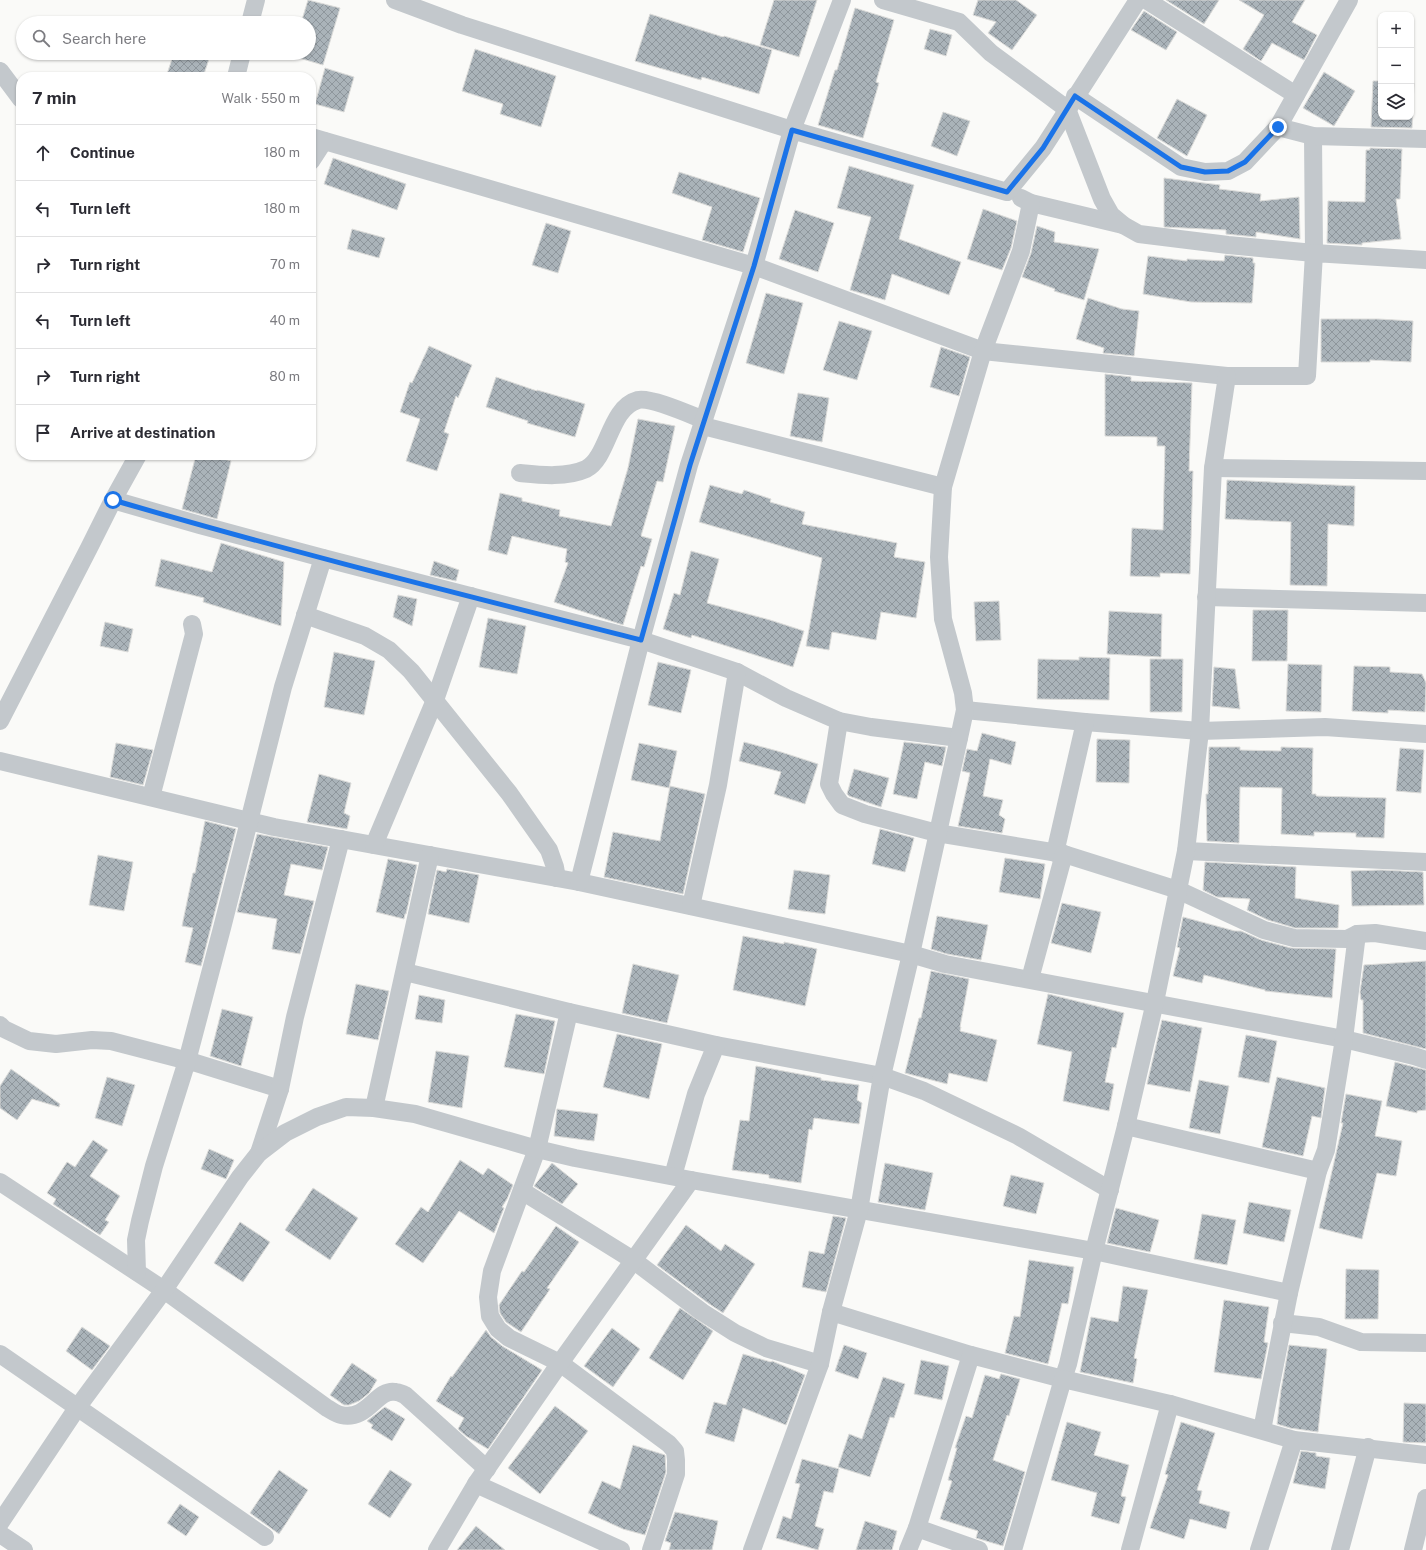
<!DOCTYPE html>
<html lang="en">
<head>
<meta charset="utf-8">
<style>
	:root { --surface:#fff; --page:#f7f7f7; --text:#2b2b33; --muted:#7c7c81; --line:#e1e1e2 }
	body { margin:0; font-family:"Public Sans",sans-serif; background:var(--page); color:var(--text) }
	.controls { position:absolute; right:12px; top:12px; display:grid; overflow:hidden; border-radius:8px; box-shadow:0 1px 3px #0004 }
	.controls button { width:36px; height:36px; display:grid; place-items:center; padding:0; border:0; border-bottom:1px solid var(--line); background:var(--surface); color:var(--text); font:20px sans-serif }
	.stop { position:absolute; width:12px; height:12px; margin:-9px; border:3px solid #1a73e8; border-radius:50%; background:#fff }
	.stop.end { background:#1a73e8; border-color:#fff; box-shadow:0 1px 4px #0008 }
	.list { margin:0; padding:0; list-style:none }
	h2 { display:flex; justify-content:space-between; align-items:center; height:52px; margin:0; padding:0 16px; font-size:17px }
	h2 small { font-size:13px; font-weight:400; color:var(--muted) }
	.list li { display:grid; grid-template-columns:26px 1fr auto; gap:12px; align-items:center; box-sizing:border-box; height:56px; padding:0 16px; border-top:1px solid var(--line) }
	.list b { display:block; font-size:15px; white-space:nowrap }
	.list em { font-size:13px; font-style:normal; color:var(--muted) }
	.icon { flex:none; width:22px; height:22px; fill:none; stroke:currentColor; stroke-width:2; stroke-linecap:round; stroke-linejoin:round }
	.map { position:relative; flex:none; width:1426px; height:1550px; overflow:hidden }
	.search { position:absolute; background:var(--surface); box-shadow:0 1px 3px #0004; left:16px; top:16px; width:300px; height:44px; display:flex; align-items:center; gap:10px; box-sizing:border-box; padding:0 14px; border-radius:22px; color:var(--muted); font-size:15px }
	.panel { position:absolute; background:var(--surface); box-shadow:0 1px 3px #0004; left:16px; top:72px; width:300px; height:388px; border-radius:16px }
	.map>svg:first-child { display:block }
</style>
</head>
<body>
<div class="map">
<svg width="1426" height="1550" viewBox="0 0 1426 1550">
	<defs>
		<pattern id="building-cross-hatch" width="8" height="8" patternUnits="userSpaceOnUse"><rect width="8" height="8" fill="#aab3b9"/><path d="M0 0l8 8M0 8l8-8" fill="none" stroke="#8e969c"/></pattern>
	</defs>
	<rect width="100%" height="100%" fill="#fafaf8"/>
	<g fill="url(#building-cross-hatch)" stroke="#dcdcda">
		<polygon points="308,0 340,8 323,65 292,56 293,53 309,53 309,23 301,23"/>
		<polygon points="774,0 817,0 799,57 760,45"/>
		<polygon points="978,0 1016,0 1037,15 1012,50 988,33 996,22 973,15"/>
		<polygon points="1166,0 1219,0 1204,24"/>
		<polygon points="1239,0 1305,0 1292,22 1317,35 1304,60 1272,43 1261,61 1243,49 1264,15"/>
		<polygon points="855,8 894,20 876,82 879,83 863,138 818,125 835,70 837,70"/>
		<polygon points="1144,11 1177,32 1166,50 1131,30"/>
		<polygon points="650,14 723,37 724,36 772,50 759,94 702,77 701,80 635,61"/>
		<polygon points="930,29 952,35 946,56 924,49"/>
		<polygon points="475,49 556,76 541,127 500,114 503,104 462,91"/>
		<polygon points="174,53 211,53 203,77 166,77"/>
		<polygon points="325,68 354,77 344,112 315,104"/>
		<polygon points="1324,72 1355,91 1334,126 1303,108"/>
		<polygon points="1373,81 1381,81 1381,117 1411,117 1411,83 1414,83 1412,128 1371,127"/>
		<polygon points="1177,99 1207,115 1187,156 1157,138"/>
		<polygon points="943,112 970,121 957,156 931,146"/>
		<polygon points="1370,148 1402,149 1400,199 1396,199 1401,239 1362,243 1362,245 1327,243 1328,201 1365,202 1366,150 1370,150"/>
		<polygon points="333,158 406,184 397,210 324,184"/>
		<polygon points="849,166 914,185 899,239 961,262 949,295 892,274 885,300 850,290 871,217 837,208"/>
		<polygon points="679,172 760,198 743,252 702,240 712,207 672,193"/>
		<polygon points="1164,178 1220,185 1219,189 1261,194 1260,201 1299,197 1300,239 1256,232 1256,237 1226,234 1226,230 1164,227"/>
		<polygon points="983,209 1017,221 1011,248 1002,270 967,259"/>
		<polygon points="795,210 834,223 818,272 779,259"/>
		<polygon points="546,223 571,231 558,273 532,265"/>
		<polygon points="1037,226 1055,232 1054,242 1099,249 1084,300 1054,291 1055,289 1022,277 1031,253"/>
		<polygon points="352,229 385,238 379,258 347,249"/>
		<polygon points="1225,255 1253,258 1253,263 1255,263 1252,303 1191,302 1143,294 1148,256 1187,261 1187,259 1224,261"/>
		<polygon points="766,293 803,303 784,374 746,363"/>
		<polygon points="1088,298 1122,309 1139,311 1134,356 1103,353 1104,348 1076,339"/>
		<polygon points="1321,319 1378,319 1413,321 1411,362 1370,360 1370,362 1321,362"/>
		<polygon points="839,321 872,331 857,380 823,370"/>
		<polygon points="429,346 472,365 458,398 456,396 444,432 449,434 437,471 406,461 420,419 400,412 410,382 412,383"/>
		<polygon points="941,347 970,357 959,396 930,387"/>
		<polygon points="1105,374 1131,377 1131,381 1192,383 1189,471 1193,471 1190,574 1160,573 1160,577 1130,576 1132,528 1163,530 1165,446 1157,446 1157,437 1105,436"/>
		<polygon points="496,377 537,391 537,390 585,404 575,437 527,423 528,421 486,407"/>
		<polygon points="798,393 829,398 822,442 790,436"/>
		<polygon points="638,419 675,426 663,482 657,481 641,536 652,539 644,567 641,566 623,625 554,602 568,563 565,562 567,549 512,536 507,555 488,550 500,493 522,498 522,501 560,510 559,516 611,526 628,468"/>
		<polygon points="196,455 209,455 231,461 217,519 182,509"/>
		<polygon points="1227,480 1355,486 1354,526 1328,524 1327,586 1290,585 1291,522 1225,519"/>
		<polygon points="710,485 742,494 744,490 771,499 770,502 805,512 802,524 897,543 894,557 925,562 916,618 881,612 876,640 832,632 829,650 806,646 822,558 699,522"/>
		<polygon points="221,543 284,562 281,626 203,602 204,598 155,586 161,559 212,572"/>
		<polygon points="691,551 719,559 707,603 770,620 804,631 793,667 692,635 691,638 663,629 674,593 680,595"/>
		<polygon points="434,561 459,570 456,581 430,575"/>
		<polygon points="398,595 417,599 412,626 393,617"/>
		<polygon points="999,601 1001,640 976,641 974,602"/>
		<polygon points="1253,610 1288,610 1287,661 1252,661"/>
		<polygon points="1109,611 1162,614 1161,657 1107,654"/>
		<polygon points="488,618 526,626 517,674 479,667"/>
		<polygon points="105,622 133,629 128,652 100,646"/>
		<polygon points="334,652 375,661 364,715 324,707"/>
		<polygon points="1079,657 1110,658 1109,700 1037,699 1038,659 1079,660"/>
		<polygon points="1150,659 1183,659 1182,712 1150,712"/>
		<polygon points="658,662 691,670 681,713 648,705"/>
		<polygon points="1288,664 1322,665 1321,712 1286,711"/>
		<polygon points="1354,666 1390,667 1390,672 1422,674 1426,683 1425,712 1388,710 1388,713 1352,711"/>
		<polygon points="1214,667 1235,669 1240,709 1212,706"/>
		<polygon points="982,733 1016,742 1011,765 990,759 983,796 1003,800 999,815 1005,819 1002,833 958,826 970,773 962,771 967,749 977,751"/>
		<polygon points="1097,739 1130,740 1129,783 1096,782"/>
		<polygon points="744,742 781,752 818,764 805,804 774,794 781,772 739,761"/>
		<polygon points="904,742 946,747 942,766 925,762 917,799 893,794"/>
		<polygon points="116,743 153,750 143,785 110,777"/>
		<polygon points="639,743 677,751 669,788 631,780"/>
		<polygon points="1209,747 1240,747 1240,750 1281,751 1281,747 1313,748 1312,794 1316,794 1316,796 1386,798 1384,838 1356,837 1356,833 1314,832 1314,836 1281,834 1282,788 1240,787 1239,843 1207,841 1206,794 1208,794"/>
		<polygon points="1400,748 1424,750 1421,793 1396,791"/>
		<polygon points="854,769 889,778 881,807 849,796 847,794"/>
		<polygon points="319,774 351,783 344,813 350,816 347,829 307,822"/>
		<polygon points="670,786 705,794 683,894 604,877 613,832 660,841"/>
		<polygon points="205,821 236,829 201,966 185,962 193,928 182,926 193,873 195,873"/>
		<polygon points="880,829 914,838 905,872 872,864"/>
		<polygon points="257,834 328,847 322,870 291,864 284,895 314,901 300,954 272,949 277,919 237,912"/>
		<polygon points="98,855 133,862 124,911 89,905"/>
		<polygon points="1005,858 1045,864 1040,899 999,892"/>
		<polygon points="388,859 417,865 406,914 405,914 404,919 376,912"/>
		<polygon points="1205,862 1296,867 1295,898 1339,905 1338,928 1295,928 1268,920 1247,910 1250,899 1217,897 1203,890"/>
		<polygon points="447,869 479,875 469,923 428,914 437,870 446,872"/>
		<polygon points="794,870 830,875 825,914 788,909"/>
		<polygon points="1381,870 1423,872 1424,905 1352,906 1351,871"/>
		<polygon points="1062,903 1101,912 1091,953 1051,943"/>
		<polygon points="937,916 988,925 981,960 947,954 931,949"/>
		<polygon points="1183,917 1235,931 1241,931 1261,940 1291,948 1336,949 1332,998 1265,991 1265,990 1204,975 1202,983 1173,976 1180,948 1177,947"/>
		<polygon points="743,936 784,944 784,942 817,949 805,1006 733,990"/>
		<polygon points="1426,961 1426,1049 1363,1033 1363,1000 1361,1000 1360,992 1364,965"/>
		<polygon points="633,964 679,975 667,1023 622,1013"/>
		<polygon points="931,971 969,979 960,1027 961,1027 960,1031 997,1040 987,1082 949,1073 947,1084 905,1073 919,1018 921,1018"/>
		<polygon points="356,984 389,991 378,1040 346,1034"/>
		<polygon points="1048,994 1124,1013 1116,1048 1112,1047 1105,1082 1114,1084 1109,1111 1063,1101 1072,1052 1037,1044"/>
		<polygon points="419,995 445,1000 442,1023 415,1019"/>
		<polygon points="222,1009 253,1017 241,1066 210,1056"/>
		<polygon points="516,1014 555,1021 544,1074 504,1067"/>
		<polygon points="1162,1020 1202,1028 1190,1092 1147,1084"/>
		<polygon points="617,1034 662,1044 649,1099 603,1087"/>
		<polygon points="1246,1035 1277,1041 1269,1083 1238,1077"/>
		<polygon points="436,1051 469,1056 462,1108 428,1102"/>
		<polygon points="1395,1062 1426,1070 1426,1110 1417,1111 1417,1113 1386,1106"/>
		<polygon points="756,1066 821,1078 821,1080 859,1085 857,1100 862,1103 859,1124 814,1118 812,1130 809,1129 801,1183 769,1178 769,1175 732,1170 740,1120 749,1121"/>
		<polygon points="11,1069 60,1104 59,1107 32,1099 17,1120 0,1108 0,1086"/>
		<polygon points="107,1077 135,1085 122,1126 95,1118"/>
		<polygon points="1277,1077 1325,1088 1321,1118 1312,1116 1303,1156 1262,1147"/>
		<polygon points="1199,1080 1229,1086 1220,1134 1189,1128"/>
		<polygon points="1346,1094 1382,1101 1375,1136 1402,1141 1396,1176 1377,1173 1362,1239 1319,1228 1343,1123 1341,1123"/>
		<polygon points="557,1109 598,1114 594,1141 554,1136"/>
		<polygon points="93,1140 108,1150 90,1176 120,1196 105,1220 109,1222 100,1235 53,1204 56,1199 47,1193 67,1162 75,1167"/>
		<polygon points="209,1149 234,1160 226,1179 201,1169"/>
		<polygon points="460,1160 483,1175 488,1168 513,1185 507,1199 502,1207 504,1208 494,1233 459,1211 423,1263 395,1244 421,1207 428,1212"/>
		<polygon points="552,1163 578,1184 562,1204 534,1186"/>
		<polygon points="885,1163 933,1173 925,1210 878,1202"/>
		<polygon points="1011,1175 1044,1183 1036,1214 1003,1206"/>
		<polygon points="313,1188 358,1218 330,1260 285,1230"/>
		<polygon points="1249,1202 1291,1210 1284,1242 1243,1233"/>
		<polygon points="1116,1208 1159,1220 1150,1252 1107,1243"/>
		<polygon points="1202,1214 1236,1220 1227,1265 1194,1259"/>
		<polygon points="833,1216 846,1218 826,1292 802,1287 809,1251 824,1254"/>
		<polygon points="240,1222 270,1242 243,1282 214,1263"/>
		<polygon points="686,1225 721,1251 725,1244 755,1264 723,1313 708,1303 657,1265"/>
		<polygon points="556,1226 579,1242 547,1288 550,1289 521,1332 506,1322 500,1313 499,1305 522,1271 524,1272"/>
		<polygon points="1029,1260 1074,1267 1068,1304 1062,1303 1048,1364 1005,1353 1014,1316 1020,1317"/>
		<polygon points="1346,1269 1379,1270 1378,1319 1345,1319"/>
		<polygon points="1123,1286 1148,1290 1134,1358 1137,1359 1133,1383 1080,1372 1091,1317 1118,1322"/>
		<polygon points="1224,1300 1269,1307 1264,1342 1268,1343 1261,1379 1214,1372"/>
		<polygon points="680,1308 713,1331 683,1380 649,1358"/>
		<polygon points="82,1327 110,1346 92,1370 66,1351"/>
		<polygon points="612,1328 640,1349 613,1387 584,1366"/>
		<polygon points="486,1330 491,1337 502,1346 542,1370 488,1449 466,1436 458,1429 464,1418 436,1401 451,1376 452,1377"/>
		<polygon points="844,1345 867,1353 858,1379 835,1371"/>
		<polygon points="1289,1345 1327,1349 1318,1432 1290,1428 1277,1424 1281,1390"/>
		<polygon points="743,1354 771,1362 772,1361 805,1375 786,1425 743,1408 734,1442 705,1433 714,1402 726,1405"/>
		<polygon points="921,1360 949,1366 942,1400 914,1394"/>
		<polygon points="352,1363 377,1380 369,1393 359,1401 349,1405 344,1405 330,1395"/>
		<polygon points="1001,1374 1020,1379 1009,1416 1007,1415 993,1460 1025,1472 1003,1546 976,1538 978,1531 940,1519 952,1481 948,1480 957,1448 955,1448 966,1416 972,1418 985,1375 999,1379"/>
		<polygon points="883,1377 905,1384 894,1418 890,1417 870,1477 838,1467 849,1434 862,1439"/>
		<polygon points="1404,1403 1426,1404 1426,1443 1403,1442"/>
		<polygon points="555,1406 588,1431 540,1494 508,1468"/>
		<polygon points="385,1407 405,1419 392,1441 371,1428 373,1425 367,1421"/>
		<polygon points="1067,1422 1101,1432 1094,1455 1129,1465 1121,1496 1126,1497 1119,1524 1091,1516 1097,1493 1051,1480"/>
		<polygon points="1181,1422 1215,1433 1197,1490 1202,1491 1199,1503 1230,1512 1226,1529 1190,1519 1184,1539 1150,1528 1168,1475 1165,1474"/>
		<polygon points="633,1445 665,1455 666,1472 645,1535 623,1529 588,1513 602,1481 620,1489"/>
		<polygon points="1301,1451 1316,1453 1316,1456 1330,1458 1325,1489 1293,1483"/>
		<polygon points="802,1459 839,1469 833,1493 824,1491 815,1526 824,1529 818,1550 776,1538 783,1516 791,1519 800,1484 795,1483"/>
		<polygon points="279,1470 308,1490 279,1534 250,1513"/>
		<polygon points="390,1470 412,1484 390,1518 368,1504"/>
		<polygon points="180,1504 199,1517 186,1536 167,1523"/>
		<polygon points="675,1512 718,1521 712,1550 669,1550 671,1543 665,1541"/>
		<polygon points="865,1521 897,1531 892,1550 856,1550"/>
		<polygon points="476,1526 505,1550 457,1550"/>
	</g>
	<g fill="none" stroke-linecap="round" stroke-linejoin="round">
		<g stroke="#c3c8cc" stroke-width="18">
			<polyline points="395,0 462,25 792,130 842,0"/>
			<polyline points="883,0 959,22 991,53 1067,109 1102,199 1111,215 1123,225 1139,234 1228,245 1314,253 1313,136"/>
			<polyline points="1146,0 1296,95"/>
			<polyline points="250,23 256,0"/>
			<polyline points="0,71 21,99"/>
			<polyline points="236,77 242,53"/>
			<polyline points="1075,96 1181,167 1205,172 1228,171 1245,162 1278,127 1349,0"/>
			<polyline points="1278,127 1313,136 1426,139"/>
			<polyline points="311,137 754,266 983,351 1227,376 1307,376 1314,253 1426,260"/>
			<polyline points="311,161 324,141"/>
			<polyline points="1021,198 1031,203 1123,225"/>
			<polyline points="703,426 943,487"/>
			<polyline points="1213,468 1426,471"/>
			<path d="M 520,473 C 540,475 566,478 586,469 C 609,457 609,408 638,400 C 651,397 691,415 704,420"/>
			<polyline points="113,500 200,525 323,558 641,640 737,672 786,698 839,721 871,727 959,738"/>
			<polyline points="1206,597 1426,603"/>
			<polyline points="305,615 365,636 389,650 411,671 509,793 549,850 555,867 557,878"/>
			<polyline points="965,710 1085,722 1200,731 1325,727 1426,734"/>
			<polyline points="0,721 89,548 113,500 138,455"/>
			<polyline points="839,721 829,784 834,794 842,805 865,814 937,833 1064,854 1178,890 1264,930 1294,938 1347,939 1357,934 1375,933 1426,941"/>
			<polyline points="0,761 274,827 579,882 911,954 945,964 1344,1039 1414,1056 1426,1060"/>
			<polyline points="151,797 194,634 192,624"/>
			<polyline points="374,845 435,700 471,596"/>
			<polyline points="1186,851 1426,862"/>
			<polyline points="1055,853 1085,722"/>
			<polyline points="579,882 641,640 689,465 754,266 792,130 1007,192 1043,148 1138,0"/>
			<polyline points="691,906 718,785 737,672"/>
			<polyline points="405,972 569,1012 716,1045 882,1076 924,1091 1018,1136 1110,1190"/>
			<polyline points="1030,979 1064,854"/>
			<polyline points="569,1012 537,1149 492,1271 488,1297 490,1316 498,1329 509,1338 560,1363 669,1444 675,1451 676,1460 676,1474 651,1550"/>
			<polyline points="0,1025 4,1029 29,1041 56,1044 92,1040 111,1041 196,1063 280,1089"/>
			<polyline points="374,1108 430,855"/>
			<polyline points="1126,1126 1318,1171"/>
			<polyline points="259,1153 280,1089 295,1017 341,839"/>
			<polyline points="673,1176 696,1094 716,1045"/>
			<path d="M 0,1182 L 164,1290 L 327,1408 C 331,1410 336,1414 341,1415 C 369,1421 376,1388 396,1392 C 399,1392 402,1394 405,1395 L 487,1469"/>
			<polyline points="522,1191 633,1260 702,1312 735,1333 766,1348 820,1364"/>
			<polyline points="137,1272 136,1240 140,1221 154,1166 187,1061 222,928 283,687 323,558"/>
			<polyline points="831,1312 971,1355"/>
			<polyline points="1282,1323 1319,1327 1361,1342 1426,1343"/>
			<polyline points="0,1354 265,1537"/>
			<polyline points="1262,1430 1289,1293"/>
			<polyline points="476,1484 621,1550"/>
			<polyline points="0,1523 77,1408 164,1290 240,1177 259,1153 285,1133 317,1117 346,1107 374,1108 415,1114 537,1149 575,1158 691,1180 1094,1251 1289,1293 1318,1171 1326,1150 1344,1039 1357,934"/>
			<polyline points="917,1528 971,1355 1063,1379 1068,1364 1094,1251 1126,1126 1155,1002 1186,851 1200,731 1213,468 1227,376"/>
			<polyline points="0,1534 24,1550"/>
			<polyline points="437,1550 476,1484 560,1363 691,1180"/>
			<polyline points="752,1550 820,1364 831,1312 859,1210 882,1076 911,954 959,738 965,710 963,693 943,619 939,557 943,487 983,351 1021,251 1031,203"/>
			<polyline points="908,1550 917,1528 979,1550"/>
			<polyline points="1013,1550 1063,1379 1170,1404 1294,1440 1426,1455"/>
			<polyline points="1130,1550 1170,1404"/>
			<polyline points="1259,1550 1294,1440"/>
			<polyline points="1340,1550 1368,1447"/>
			<polyline points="1413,1550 1426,1498"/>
		</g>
	</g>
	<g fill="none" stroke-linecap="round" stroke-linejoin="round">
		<path stroke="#1a73e8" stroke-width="5" d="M 113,500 C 287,551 464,595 641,640 L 690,465 L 754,266 L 792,130 L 1007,192 L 1043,148 L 1075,96 L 1181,167 L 1205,172 L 1228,171 L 1245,162 L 1278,127"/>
	</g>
</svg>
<div class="controls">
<button>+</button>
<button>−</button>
<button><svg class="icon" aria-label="layers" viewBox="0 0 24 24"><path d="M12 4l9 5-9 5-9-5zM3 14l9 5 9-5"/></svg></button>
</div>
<div class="stop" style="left:113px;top:500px"></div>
<div class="stop end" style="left:1278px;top:127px"></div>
<div class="search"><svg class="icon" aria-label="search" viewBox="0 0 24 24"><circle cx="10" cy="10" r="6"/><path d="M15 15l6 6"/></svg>Search here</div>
<section class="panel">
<h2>7 min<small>Walk · 550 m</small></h2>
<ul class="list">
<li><svg class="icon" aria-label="ahead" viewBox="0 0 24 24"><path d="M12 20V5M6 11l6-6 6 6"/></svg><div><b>Continue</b></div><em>180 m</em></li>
<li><svg class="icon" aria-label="left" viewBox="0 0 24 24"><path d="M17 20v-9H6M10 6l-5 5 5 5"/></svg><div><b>Turn left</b></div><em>180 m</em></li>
<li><svg class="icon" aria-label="right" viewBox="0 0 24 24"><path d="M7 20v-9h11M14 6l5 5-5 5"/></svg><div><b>Turn right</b></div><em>70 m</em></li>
<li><svg class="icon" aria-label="left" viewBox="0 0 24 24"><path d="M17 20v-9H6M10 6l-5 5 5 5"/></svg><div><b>Turn left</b></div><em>40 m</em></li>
<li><svg class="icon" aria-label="right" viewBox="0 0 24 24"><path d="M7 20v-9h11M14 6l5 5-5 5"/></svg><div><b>Turn right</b></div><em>80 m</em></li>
<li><svg class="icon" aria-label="arrive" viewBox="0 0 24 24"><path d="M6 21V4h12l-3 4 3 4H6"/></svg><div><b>Arrive at destination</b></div></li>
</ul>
</section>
</div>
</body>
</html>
